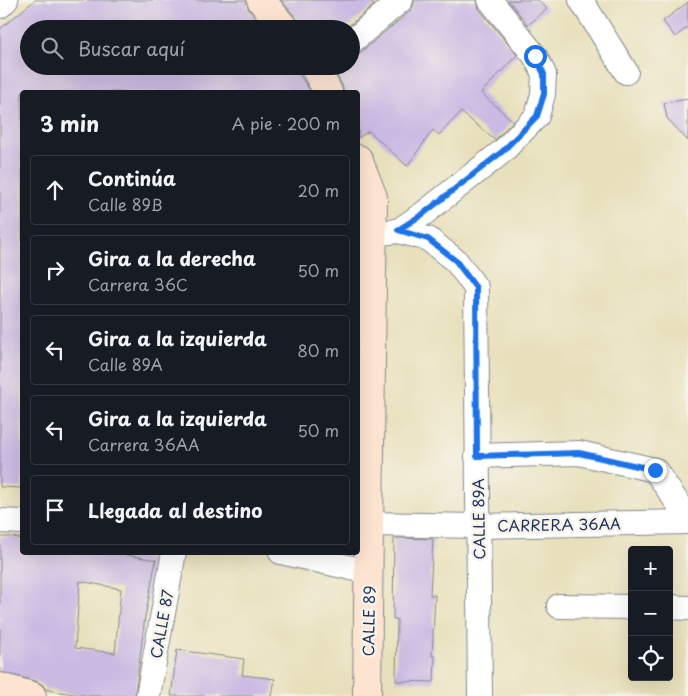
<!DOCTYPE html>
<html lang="es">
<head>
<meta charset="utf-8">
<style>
	:root { --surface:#171b24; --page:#20242c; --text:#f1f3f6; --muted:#9ea1a6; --line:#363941 }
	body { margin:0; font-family:"Playpen Sans",sans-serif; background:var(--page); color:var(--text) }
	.controls { position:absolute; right:15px; bottom:15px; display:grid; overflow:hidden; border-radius:5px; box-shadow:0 5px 20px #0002 }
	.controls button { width:45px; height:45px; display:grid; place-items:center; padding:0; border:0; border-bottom:1px solid var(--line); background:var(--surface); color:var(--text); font:25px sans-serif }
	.stop { position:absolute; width:15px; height:15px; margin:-11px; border:4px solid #1a73e8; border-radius:50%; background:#fff }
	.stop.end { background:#1a73e8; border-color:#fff; box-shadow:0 1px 5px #0008 }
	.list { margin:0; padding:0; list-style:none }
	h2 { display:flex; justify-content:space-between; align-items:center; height:65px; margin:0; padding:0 20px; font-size:21px }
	h2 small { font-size:16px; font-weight:400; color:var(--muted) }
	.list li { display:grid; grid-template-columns:32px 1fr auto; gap:15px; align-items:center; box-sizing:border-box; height:70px; margin:0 10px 10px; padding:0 10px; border:1px solid var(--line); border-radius:5px }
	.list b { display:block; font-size:19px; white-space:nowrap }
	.list p { margin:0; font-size:16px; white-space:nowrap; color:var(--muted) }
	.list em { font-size:16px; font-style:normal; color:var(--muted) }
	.icon { flex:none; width:28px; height:28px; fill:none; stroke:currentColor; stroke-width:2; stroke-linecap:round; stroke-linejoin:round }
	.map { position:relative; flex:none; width:688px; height:696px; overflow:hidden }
	.search { position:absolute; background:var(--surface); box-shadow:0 5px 20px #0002; left:20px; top:20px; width:340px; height:55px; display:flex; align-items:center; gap:12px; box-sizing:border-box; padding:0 18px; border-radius:28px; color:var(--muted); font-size:19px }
	.panel { position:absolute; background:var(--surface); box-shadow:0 5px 20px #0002; left:20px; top:90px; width:340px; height:465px; border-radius:5px }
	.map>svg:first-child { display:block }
</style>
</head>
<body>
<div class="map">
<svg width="688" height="696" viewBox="0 0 688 696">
	<rect width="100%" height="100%" fill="#f7f3e8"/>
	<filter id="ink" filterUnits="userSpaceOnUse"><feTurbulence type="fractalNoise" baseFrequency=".02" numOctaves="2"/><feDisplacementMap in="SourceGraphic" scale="10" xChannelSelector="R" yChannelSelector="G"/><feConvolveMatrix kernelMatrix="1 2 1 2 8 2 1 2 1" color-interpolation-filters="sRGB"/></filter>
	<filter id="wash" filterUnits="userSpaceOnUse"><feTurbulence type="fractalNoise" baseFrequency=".0096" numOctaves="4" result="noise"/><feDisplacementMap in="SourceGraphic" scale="20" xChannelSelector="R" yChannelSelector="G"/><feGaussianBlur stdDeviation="1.12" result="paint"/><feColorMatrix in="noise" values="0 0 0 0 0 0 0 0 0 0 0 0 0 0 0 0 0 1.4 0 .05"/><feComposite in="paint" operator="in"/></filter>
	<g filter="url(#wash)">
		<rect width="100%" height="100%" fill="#e8e0bb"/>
		<g id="blocks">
			<g fill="#cbbae3" fill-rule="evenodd">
				<polygon points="35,0 246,0 249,10 265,29 29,29 29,66 294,66 311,92 22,92 22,488 0,487 0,29"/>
				<polygon points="281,0 370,0 374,5 345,29 300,29 297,19"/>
				<polygon points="414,0 477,0 479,9 517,55 481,93 513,121 495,140 461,112 439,135 433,130 407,166 369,131 358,138 358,92 344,92 342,85 332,66 351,66 351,55 360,53 410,11 414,5"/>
				<polygon points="508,0 538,0 547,9 528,25"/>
				<polygon points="688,2 688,27 675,37 663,21"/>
				<polygon points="688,99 688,141 667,118 664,103"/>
				<path d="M 0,537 L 14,537 L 22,539 L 22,552 L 110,552 L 156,560 L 145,617 L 135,696 L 88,696 L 60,692 L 45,689 L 43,685 L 36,681 L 0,672 ZM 80,581 L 121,589 L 115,653 L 75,648 Z"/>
				<polygon points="394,538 433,539 430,595 435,595 432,656 435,656 434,682 396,681 397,619 393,619"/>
				<polygon points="177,650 244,659 242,675 275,679 272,696 171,696"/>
			</g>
		</g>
	</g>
	<g filter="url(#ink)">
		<use href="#blocks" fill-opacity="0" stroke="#82888c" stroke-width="1"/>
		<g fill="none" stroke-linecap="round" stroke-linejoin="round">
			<defs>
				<g id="street">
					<polyline points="581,0 626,72"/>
					<polyline points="0,6 6,0"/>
					<polyline points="351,42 401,0"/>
					<polyline points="398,231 423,214 503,151 537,116 543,94 544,74 535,56 490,0"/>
					<polyline points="373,234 398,231 428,239 456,261 476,288 480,696"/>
					<polyline points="477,456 579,453 655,470 688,518"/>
					<polyline points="0,521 22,522"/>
					<polyline points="369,524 477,526 688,522"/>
					<polyline points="281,552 369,572"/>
					<polyline points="559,606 632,607"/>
					<polyline points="669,607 688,608"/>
					<polyline points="148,696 174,552"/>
				</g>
				<g id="secondary">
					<polyline points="261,0 285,29"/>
					<polyline points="314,66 328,92"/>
					<polyline points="358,159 373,197 367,696"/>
					<polyline points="0,687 32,696"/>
				</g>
			</defs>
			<use href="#street" stroke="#82888c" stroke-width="26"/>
			<use href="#secondary" stroke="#82888c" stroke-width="30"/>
			<use href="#street" stroke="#fff" stroke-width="24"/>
			<use href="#secondary" stroke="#fde4d1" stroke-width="28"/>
		</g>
	</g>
	<g fill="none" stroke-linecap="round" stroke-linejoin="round" filter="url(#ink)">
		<polyline stroke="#1a73e8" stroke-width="6" points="535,56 544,74 544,94 537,116 503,151 423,214 398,230 428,239 456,261 476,288 477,456 579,453 655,470"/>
	</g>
	<g text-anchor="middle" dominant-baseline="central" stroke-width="5" stroke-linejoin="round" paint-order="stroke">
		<g font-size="15" fill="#1b2f5e" stroke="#f7f3e8">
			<text transform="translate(478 519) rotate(-91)">CALLE 89A</text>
			<text transform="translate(559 524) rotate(-1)">CARRERA 36AA</text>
			<text transform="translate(368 621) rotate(-89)">CALLE 89</text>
			<text transform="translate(161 624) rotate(-80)">CALLE 87</text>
		</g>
	</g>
</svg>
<div class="controls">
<button>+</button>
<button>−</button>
<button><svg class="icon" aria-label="locate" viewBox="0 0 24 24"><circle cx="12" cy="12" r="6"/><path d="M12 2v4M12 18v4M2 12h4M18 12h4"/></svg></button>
</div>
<div class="stop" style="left:535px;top:56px"></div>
<div class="stop end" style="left:655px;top:470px"></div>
<div class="search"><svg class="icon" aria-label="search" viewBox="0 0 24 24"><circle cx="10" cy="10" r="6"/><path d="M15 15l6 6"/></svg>Buscar aquí</div>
<section class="panel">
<h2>3 min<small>A pie · 200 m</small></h2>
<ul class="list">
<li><svg class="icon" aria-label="ahead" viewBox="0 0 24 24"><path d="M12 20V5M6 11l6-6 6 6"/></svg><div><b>Continúa</b><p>Calle 89B</p></div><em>20 m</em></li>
<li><svg class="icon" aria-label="right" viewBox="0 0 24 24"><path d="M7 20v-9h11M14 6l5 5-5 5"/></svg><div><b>Gira a la derecha</b><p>Carrera 36C</p></div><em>50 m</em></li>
<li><svg class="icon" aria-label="left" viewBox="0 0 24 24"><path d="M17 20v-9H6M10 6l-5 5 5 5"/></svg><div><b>Gira a la izquierda</b><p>Calle 89A</p></div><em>80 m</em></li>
<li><svg class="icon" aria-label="left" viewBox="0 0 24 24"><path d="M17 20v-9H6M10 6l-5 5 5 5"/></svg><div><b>Gira a la izquierda</b><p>Carrera 36AA</p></div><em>50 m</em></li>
<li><svg class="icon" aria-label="arrive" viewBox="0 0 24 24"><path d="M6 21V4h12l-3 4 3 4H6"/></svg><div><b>Llegada al destino</b></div></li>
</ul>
</section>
</div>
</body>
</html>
